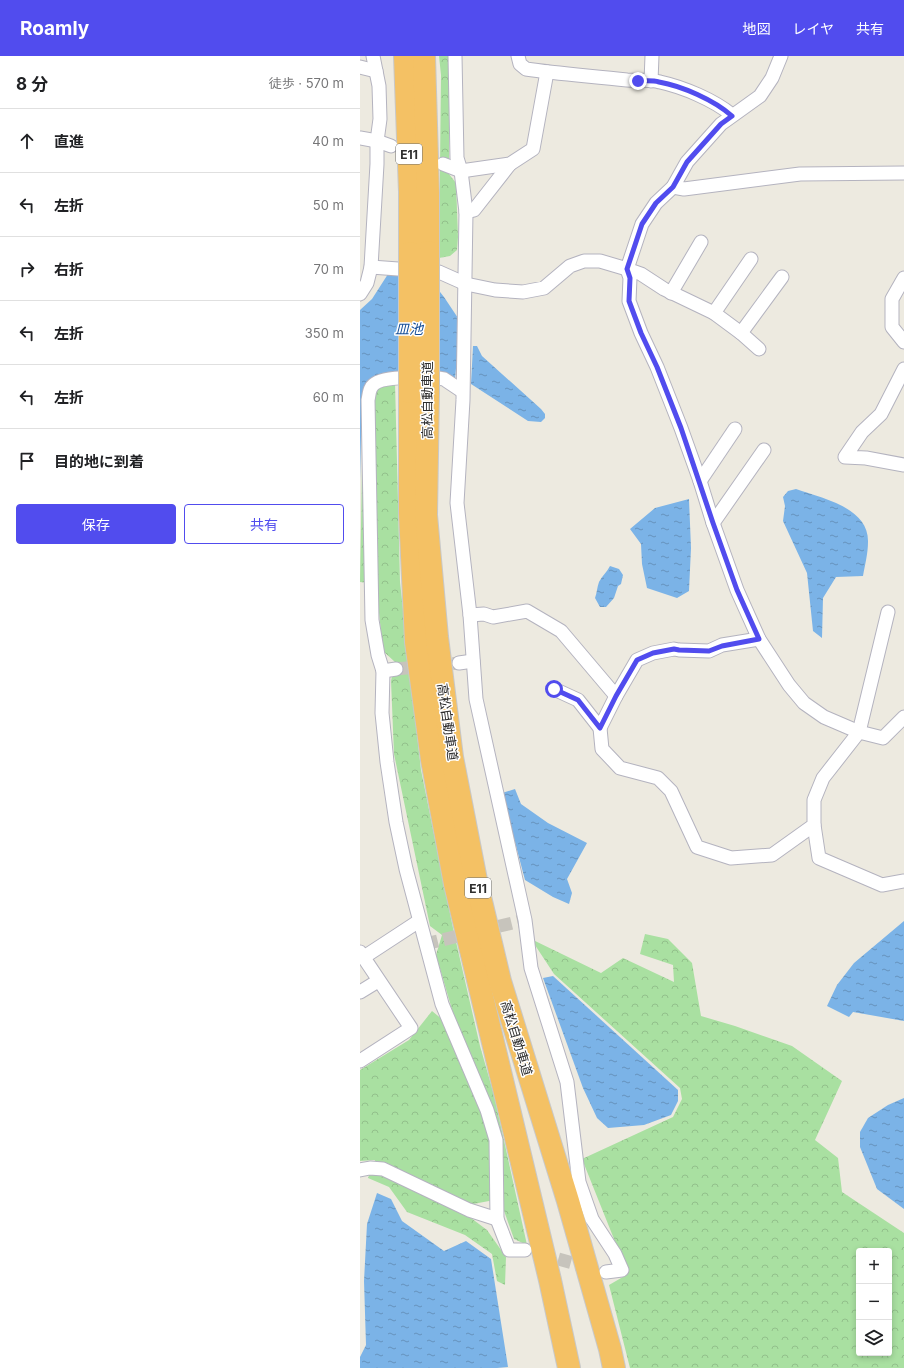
<!DOCTYPE html>
<html lang="ja">
<head>
<meta charset="utf-8">
<style>
	:root { --surface:#fff; --page:#f2f2f2; --text:#202124; --muted:#757577; --line:#e0e0e0; --accent:#514cee }
	body { margin:0; font-family:Inter,"Noto Sans JP",sans-serif; background:var(--page); color:var(--text) }
	.controls { position:absolute; right:12px; bottom:12px; display:grid; overflow:hidden; border-radius:4px; box-shadow:0 2px 6px #0003 }
	.controls button { width:36px; height:36px; display:grid; place-items:center; padding:0; border:0; border-bottom:1px solid var(--line); background:var(--surface); color:var(--text); font:20px sans-serif }
	.stop { position:absolute; width:12px; height:12px; margin:-9px; border:3px solid #514cee; border-radius:50%; background:#fff }
	.stop.end { background:#514cee; border-color:#fff; box-shadow:0 1px 4px #0008 }
	.list { margin:0; padding:0; list-style:none }
	h2 { display:flex; justify-content:space-between; align-items:center; height:52px; margin:0; padding:0 16px; font-size:17px }
	h2 small { font-size:13px; font-weight:400; color:var(--muted) }
	.list li { display:grid; grid-template-columns:26px 1fr auto; gap:12px; align-items:center; box-sizing:border-box; height:64px; padding:0 16px; border-top:1px solid var(--line) }
	.list b { display:block; font-size:15px; white-space:nowrap }
	.list em { font-size:13px; font-style:normal; color:var(--muted) }
	.actions { display:flex; gap:8px; padding:12px 16px }
	.actions a { flex:1; padding:9px 0; border:1px solid var(--accent); border-radius:4px; text-align:center; font-size:14px; color:var(--accent) }
	.actions .main { background:var(--accent); color:#fff }
	.icon { flex:none; width:22px; height:22px; fill:none; stroke:currentColor; stroke-width:2; stroke-linecap:round; stroke-linejoin:round }
	.map { position:relative; flex:none; width:544px; height:1312px; overflow:hidden }
	header { display:flex; align-items:center; gap:24px; box-sizing:border-box; height:56px; padding:0 20px; background:var(--accent); color:#fff }
	header strong { font-size:19px }
	nav { display:flex; gap:22px; margin-inline-start:auto; font-size:14px }
	main { display:flex }
	aside { flex:1; background:var(--surface) }
	.map>svg:first-child { display:block }
</style>
</head>
<body>
<header>
<strong>Roamly</strong>
<nav><a>地図</a><a>レイヤ</a><a>共有</a></nav>
</header>
<main>
<aside>
<h2>8 分<small>徒歩 · 570 m</small></h2>
<ul class="list">
<li><svg class="icon" aria-label="ahead" viewBox="0 0 24 24"><path d="M12 20V5M6 11l6-6 6 6"/></svg><div><b>直進</b></div><em>40 m</em></li>
<li><svg class="icon" aria-label="left" viewBox="0 0 24 24"><path d="M17 20v-9H6M10 6l-5 5 5 5"/></svg><div><b>左折</b></div><em>50 m</em></li>
<li><svg class="icon" aria-label="right" viewBox="0 0 24 24"><path d="M7 20v-9h11M14 6l5 5-5 5"/></svg><div><b>右折</b></div><em>70 m</em></li>
<li><svg class="icon" aria-label="left" viewBox="0 0 24 24"><path d="M17 20v-9H6M10 6l-5 5 5 5"/></svg><div><b>左折</b></div><em>350 m</em></li>
<li><svg class="icon" aria-label="left" viewBox="0 0 24 24"><path d="M17 20v-9H6M10 6l-5 5 5 5"/></svg><div><b>左折</b></div><em>60 m</em></li>
<li><svg class="icon" aria-label="arrive" viewBox="0 0 24 24"><path d="M6 21V4h12l-3 4 3 4H6"/></svg><div><b>目的地に到着</b></div></li>
</ul>
<div class="actions"><a class="main">保存</a><a>共有</a></div>
</aside>
<div class="map">
<svg width="544" height="1312" viewBox="0 0 544 1312">
	<defs>
		<pattern id="forest-crowns" width="20" height="18" patternUnits="userSpaceOnUse"><rect width="20" height="18" fill="#a9e0a1"/><path d="M2 6a3 3 0 1 1 6 0M12 15a3 3 0 1 1 6 0" fill="none" stroke="#92c08b"/></pattern>
		<pattern id="water-ripples" width="26" height="14" patternUnits="userSpaceOnUse"><rect width="26" height="14" fill="#7bb3e7"/><path d="M2 4q2-2 4 0t4 0M15 11q2-2 4 0t4 0" fill="none" stroke="#6592bc"/></pattern>
	</defs>
	<rect width="100%" height="100%" fill="#edeae0"/>
	<g fill="url(#forest-crowns)" fill-rule="evenodd">
		<polygon points="79,0 89,0 89,118 96,127 98,181 97,194 90,200 79,202 81,19"/>
		<polygon points="35,326 40,526 61,714 94,877 120,990 134,1039 167,1189 154,1183 143,1152 129,1145 108,1149 103,1156 127,1174 146,1201 145,1229 137,1225 132,1198 105,1179 47,1156 29,1131 8,1122 15,1104 0,1105 0,1014 49,984 72,955 83,964 93,957 76,899 82,879 70,870 34,698 31,625 35,606 23,595 16,528 0,526 3,354 18,330"/>
		<path d="M 285,878 L 308,883 L 332,907 L 341,960 L 375,970 L 432,990 L 482,1025 L 455,1084 L 478,1102 L 482,1136 L 544,1177 L 544,1312 L 270,1312 L 249,1229 L 268,1218 L 222,1103 L 313,1061 L 322,1043 L 320,1032 L 194,918 L 171,883 L 241,917 L 263,902 L 314,926 L 313,909 L 280,898 ZM 499,1195 L 529,1195 L 529,1297 L 499,1297 Z"/>
	</g>
	<g fill="url(#water-ripples)">
		<polygon points="28,218 69,222 84,241 100,265 95,324 8,328 2,337 0,425 0,254 12,243"/>
		<polygon points="113,290 117,290 122,300 181,353 185,358 185,362 181,366 168,365 111,328"/>
		<path d="M 436,433 C 461,442 509,451 508,486 C 508,497 505,509 503,520 L 476,521 L 463,542 L 462,582 L 453,575 L 447,517 L 423,465 L 425,450 L 423,441 L 428,435 Z"/>
		<polygon points="329,443 331,492 329,535 317,542 287,532 282,508 281,488 270,473 295,452"/>
		<path d="M 250,510 L 259,513 L 263,519 L 261,528 L 258,530 L 254,542 L 246,551 L 240,551 L 235,542 C 237,537 237,531 239,526 C 242,520 247,516 250,510 Z"/>
		<polygon points="155,733 161,748 188,767 227,787 207,823 212,837 209,848 193,841 165,824 142,737"/>
		<polygon points="544,865 544,965 493,956 489,961 467,950 477,929 494,907"/>
		<polygon points="193,920 318,1034 318,1045 311,1059 284,1069 248,1072 237,1062 223,1032 183,922"/>
		<polygon points="544,1042 544,1153 517,1133 500,1091 500,1076 508,1062 528,1049"/>
		<polygon points="17,1137 31,1143 42,1165 84,1195 106,1185 131,1203 148,1311 137,1312 0,1312 0,1301 6,1289 4,1225 7,1168"/>
	</g>
	<g fill="none" stroke-linecap="round" stroke-linejoin="round">
		<g stroke="#c7c4bc" stroke-width="13" stroke-dasharray="13 6" stroke-linecap="butt">
			<polyline points="36,613 99,607"/>
			<polyline points="65,888 165,864"/>
			<polyline points="180,1198 231,1212"/>
		</g>
		<defs>
			<g id="street">
				<polyline points="95,0 97,102 101,115 106,156 103,344 97,447 110,559 116,643 165,864 171,912 207,1026 219,1126 232,1163 255,1198 262,1214 246,1216"/>
				<path d="M 158,0 L 160,8 L 166,13 C 199,18 233,20 267,24 C 278,25 290,23 300,26 C 323,31 354,44 372,59"/>
				<polyline points="0,11 16,15"/>
				<polyline points="291,25 292,0"/>
				<polyline points="0,82 17,85 31,90"/>
				<polyline points="83,108 101,115 150,108 173,93 187,16"/>
				<polyline points="313,131 324,133 440,118 544,117"/>
				<polyline points="106,156 114,154 150,108"/>
				<polyline points="11,211 79,216 106,228 135,234 163,236 184,232 210,210 224,205 240,205 267,213 282,168 296,147 313,131 327,106 361,68 400,40 412,22 421,0"/>
				<polyline points="267,213 270,222 269,245 281,277 297,311 321,372 340,425 353,467 377,534 399,583 429,629 444,647 464,661 499,676 523,682 544,661"/>
				<polyline points="267,213 281,218 304,233 354,257 381,277 399,293"/>
				<polyline points="544,222 532,243 532,271 544,286"/>
				<polyline points="311,237 341,186"/>
				<polyline points="0,238 7,227 11,211 17,108 17,85 20,63 19,30 13,0"/>
				<polyline points="354,257 391,203"/>
				<polyline points="381,277 422,221"/>
				<polyline points="544,313 521,358 502,376 485,401 506,402 544,409"/>
				<path d="M 102,335 L 84,323 L 78,322 C 64,322 17,318 11,332 C 9,335 9,340 8,344 L 12,564 L 18,599 L 23,615 L 22,657 L 27,706 L 36,766 L 46,813 L 82,948 L 127,1054 L 136,1084 L 137,1163 L 149,1194 L 165,1194"/>
				<polyline points="340,425 375,373"/>
				<polyline points="353,467 404,394"/>
				<polyline points="110,559 124,558 133,561 167,555 201,575 256,640 277,604 293,597 314,593 319,594 349,595 362,589 399,583"/>
				<polyline points="99,607 113,605"/>
				<polyline points="23,615 36,613"/>
				<polyline points="194,633 218,644 240,672 256,640"/>
				<polyline points="240,672 242,693 260,712 298,722 311,735 337,791 371,802 412,799 454,769 454,744 463,722 499,676 528,556"/>
				<polyline points="454,769 459,802 522,829 544,825"/>
				<polyline points="0,896 51,972 0,1005"/>
				<polyline points="4,901 59,865"/>
				<polyline points="0,936 18,925"/>
				<polyline points="0,1114 10,1112 23,1113 109,1154 137,1163"/>
			</g>
			<g id="highway">
				<polyline points="45,0 50,136 50,197"/>
				<polyline points="64,0 68,137 68,196"/>
				<polyline points="50,336 50,457 56,586 72,704 95,828 190,1224 209,1312"/>
				<polyline points="68,337 66,459 77,581 92,701 116,824 140,925 208,1145 250,1293 254,1312"/>
			</g>
		</defs>
		<use href="#street" stroke="#b4b3bf" stroke-width="15"/>
		<use href="#highway" stroke="#c8c8c8" stroke-width="24"/>
		<use href="#street" stroke="#fff" stroke-width="13"/>
		<use href="#highway" stroke="#f4c164" stroke-width="22"/>
		<defs>
			<g id="highway-bridge">
				<polyline points="68,196 68,337"/>
				<polyline points="50,197 50,336"/>
			</g>
		</defs>
		<use href="#highway-bridge" stroke="#c8c8c8" stroke-width="24" stroke-linecap="butt"/>
		<use href="#highway-bridge" stroke="#f4c164" stroke-width="22"/>
	</g>
	<g fill="none" stroke-linecap="round" stroke-linejoin="round">
		<path stroke="#514cee" stroke-width="5" d="M 194,633 L 218,644 L 240,672 L 256,640 L 277,604 L 293,597 L 314,593 L 319,594 L 349,595 L 362,590 L 399,583 L 377,534 L 353,467 L 321,372 L 297,311 L 281,277 L 269,245 L 270,222 L 267,213 L 282,168 L 296,147 L 313,131 L 327,106 L 361,68 L 372,60 C 354,44 322,30 299,26 C 292,24 285,25 278,25"/>
	</g>
	<g text-anchor="middle" dominant-baseline="central" stroke-width="3" stroke-linejoin="round" paint-order="stroke">
		<g fill="#fff" stroke="#6c6c6c" stroke-width="1">
			<rect x="36" y="88" width="26" height="20" rx="3"/>
			<rect x="105" y="822" width="26" height="20" rx="3"/>
		</g>
		<g font-size="12" font-weight="bold" fill="#2d2d2d">
			<text x="49" y="98">E11</text>
			<text x="118" y="832">E11</text>
		</g>
		<g font-size="13" fill="#2d2d2d" stroke="#fff">
			<text transform="translate(67 344) rotate(-90)">高松自動車道</text>
			<text transform="translate(88 666) rotate(82)">高松自動車道</text>
			<text transform="translate(157 982) rotate(73)">高松自動車道</text>
		</g>
		<g font-size="14" font-style="italic" fill="#174f97" stroke="#fff">
			<text x="49" y="272">皿池</text>
		</g>
	</g>
</svg>
<div class="controls">
<button>+</button>
<button>−</button>
<button><svg class="icon" aria-label="layers" viewBox="0 0 24 24"><path d="M12 4l9 5-9 5-9-5zM3 14l9 5 9-5"/></svg></button>
</div>
<div class="stop" style="left:194px;top:633px"></div>
<div class="stop end" style="left:278px;top:25px"></div>
</div>
</main>
</body>
</html>
